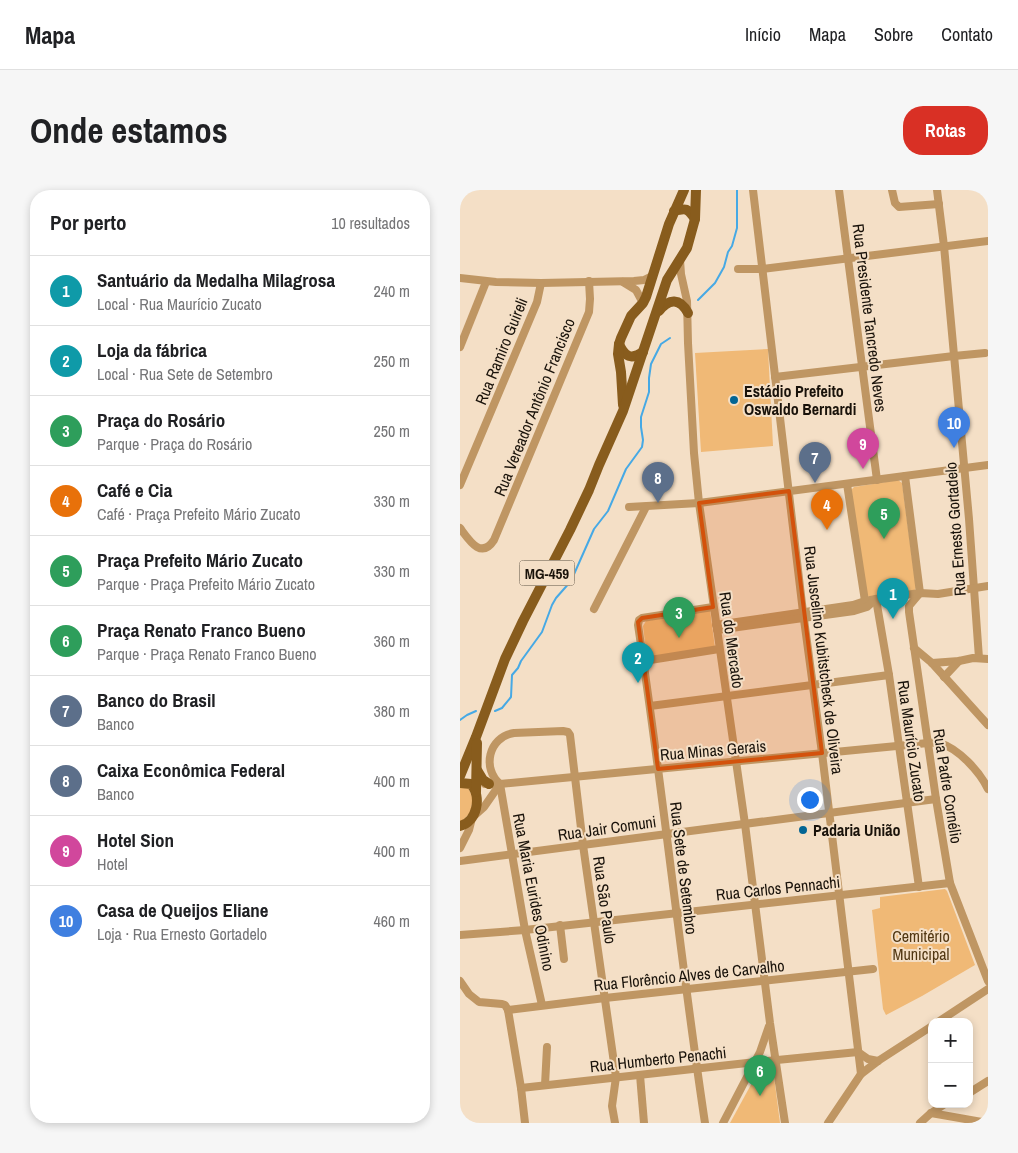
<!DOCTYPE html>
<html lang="pt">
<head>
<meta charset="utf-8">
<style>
	:root { --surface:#fff; --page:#f6f6f6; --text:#202124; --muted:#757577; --line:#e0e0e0; --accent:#d93025 }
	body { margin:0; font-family:"Archivo Narrow",sans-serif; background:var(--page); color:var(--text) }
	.controls { position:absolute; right:15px; bottom:15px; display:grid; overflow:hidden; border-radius:10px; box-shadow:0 2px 8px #0003 }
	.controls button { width:45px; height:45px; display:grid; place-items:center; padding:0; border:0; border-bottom:1px solid var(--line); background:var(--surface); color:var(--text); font:25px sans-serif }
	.you { position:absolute; left:349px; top:609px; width:18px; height:18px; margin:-12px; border:4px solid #fff; border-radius:50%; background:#1a73e8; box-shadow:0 0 0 8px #1a73e833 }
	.badge { display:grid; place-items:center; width:32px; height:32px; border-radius:50%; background:var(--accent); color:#fff; font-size:16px; font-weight:700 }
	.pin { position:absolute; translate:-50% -41px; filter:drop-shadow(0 1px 2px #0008) }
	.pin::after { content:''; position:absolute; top:26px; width:18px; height:15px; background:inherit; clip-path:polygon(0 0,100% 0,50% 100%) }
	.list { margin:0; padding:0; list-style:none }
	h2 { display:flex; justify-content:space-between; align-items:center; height:65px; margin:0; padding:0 20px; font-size:21px }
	h2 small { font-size:16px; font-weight:400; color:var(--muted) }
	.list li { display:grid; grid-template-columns:32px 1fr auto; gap:15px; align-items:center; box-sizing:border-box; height:70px; padding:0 20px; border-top:1px solid var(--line) }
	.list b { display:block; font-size:19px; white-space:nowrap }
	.list p { margin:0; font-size:16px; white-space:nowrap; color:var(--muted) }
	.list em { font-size:16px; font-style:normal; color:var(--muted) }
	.map { position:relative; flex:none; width:528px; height:933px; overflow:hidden; border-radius:20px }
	header { display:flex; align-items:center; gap:30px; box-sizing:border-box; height:70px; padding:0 25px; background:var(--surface); border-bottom:1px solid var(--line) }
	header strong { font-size:24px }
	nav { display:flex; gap:28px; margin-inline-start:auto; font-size:18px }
	.intro { display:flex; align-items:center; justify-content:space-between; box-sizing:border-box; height:120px; padding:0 30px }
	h1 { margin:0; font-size:35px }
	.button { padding:12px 22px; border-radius:20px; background:var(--accent); color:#fff; font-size:18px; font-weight:700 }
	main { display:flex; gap:30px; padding:0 30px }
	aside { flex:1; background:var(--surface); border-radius:20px; box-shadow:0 2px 8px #0003 }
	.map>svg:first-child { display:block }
</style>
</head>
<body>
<header>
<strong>Mapa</strong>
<nav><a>Início</a><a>Mapa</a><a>Sobre</a><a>Contato</a></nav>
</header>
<div class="intro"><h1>Onde estamos</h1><a class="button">Rotas</a></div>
<main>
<aside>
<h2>Por perto<small>10 resultados</small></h2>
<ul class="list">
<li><span class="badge" style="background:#0f9aa8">1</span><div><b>Santuário da Medalha Milagrosa</b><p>Local · Rua Maurício Zucato</p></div><em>240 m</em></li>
<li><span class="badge" style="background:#0f9aa8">2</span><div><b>Loja da fábrica</b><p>Local · Rua Sete de Setembro</p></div><em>250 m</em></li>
<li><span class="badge" style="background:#2e9e5b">3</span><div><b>Praça do Rosário</b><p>Parque · Praça do Rosário</p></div><em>250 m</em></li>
<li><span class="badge" style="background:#e8710a">4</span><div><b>Café e Cia</b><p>Café · Praça Prefeito Mário Zucato</p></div><em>330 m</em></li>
<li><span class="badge" style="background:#2e9e5b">5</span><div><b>Praça Prefeito Mário Zucato</b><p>Parque · Praça Prefeito Mário Zucato</p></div><em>330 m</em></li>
<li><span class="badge" style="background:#2e9e5b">6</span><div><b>Praça Renato Franco Bueno</b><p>Parque · Praça Renato Franco Bueno</p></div><em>360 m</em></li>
<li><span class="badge" style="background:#5c6f8a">7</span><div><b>Banco do Brasil</b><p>Banco</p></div><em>380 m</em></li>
<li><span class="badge" style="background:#5c6f8a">8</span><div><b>Caixa Econômica Federal</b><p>Banco</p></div><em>400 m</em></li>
<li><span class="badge" style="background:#d1479c">9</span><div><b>Hotel Sion</b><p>Hotel</p></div><em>400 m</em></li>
<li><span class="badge" style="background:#3f7fe0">10</span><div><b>Casa de Queijos Eliane</b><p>Loja · Rua Ernesto Gortadelo</p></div><em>460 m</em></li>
</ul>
</aside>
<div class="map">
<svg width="528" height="933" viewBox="0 0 528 933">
	<rect width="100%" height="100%" fill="#f4dfc6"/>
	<g fill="#f0b976">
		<polygon points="308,159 313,256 241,262 235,163"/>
		<polygon points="438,290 442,293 456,398 454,401 410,407 407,405 391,300 394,297"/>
		<polygon points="250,420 255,458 187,468 183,436 186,431"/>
		<polygon points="0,596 8,597 13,609 10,623 0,633"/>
		<polygon points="485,699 487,701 515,775 462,806 426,825 423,819 412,720 420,718 420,707"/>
		<polygon points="306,876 310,876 313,879 320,933 270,933 299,880"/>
	</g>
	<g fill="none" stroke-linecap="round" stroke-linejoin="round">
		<g stroke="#46a9e5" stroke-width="2">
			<polyline points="238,110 255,93 264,77 268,62 272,56 277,38 277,0"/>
			<polyline points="35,521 42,518 51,507 52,485 58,478 61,471 82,442 92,415 96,408 111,391 134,339 148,321 166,279 182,257 183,250 181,237 181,227 189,202 189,188 191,174 201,154 210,148"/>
			<polyline points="0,530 7,525 16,521"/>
		</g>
		<g stroke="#bf9663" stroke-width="8">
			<polyline points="293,0 343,422 362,563 401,884 368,933"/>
			<polyline points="379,0 417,290"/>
			<polyline points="432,0 435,13 439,17 479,14"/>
			<polyline points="477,0 484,56 509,329 519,468"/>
			<polyline points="220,70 221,84 227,111 228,153 234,263 239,313 285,634 310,833 325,933"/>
			<polyline points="278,79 302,79 528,51"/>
			<polyline points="0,88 36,92 81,93 174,91 184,90 192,86"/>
			<polyline points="163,92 176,100 183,113"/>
			<polyline points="0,157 26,92"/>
			<polyline points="315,187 494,166 525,163"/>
			<polyline points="445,286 460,403"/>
			<polyline points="387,294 405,411"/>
			<polyline points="0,295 77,112 81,93"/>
			<polyline points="169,317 239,313 528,275"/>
			<path d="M 0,338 C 9,350 21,370 34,350 L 129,122 L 130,109 L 129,91"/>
			<polyline points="460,403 449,416 449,422 476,609 490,693 528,791"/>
			<polyline points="416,409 429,485 459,697"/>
			<polyline points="134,419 186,317"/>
			<polyline points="256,435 393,415 405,411 416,409 460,403 478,404 528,396"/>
			<polyline points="257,440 394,421 407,417 416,409"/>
			<polyline points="454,458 472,473 528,535"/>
			<polyline points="184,471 259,459"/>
			<polyline points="472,473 499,471 513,468 528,469"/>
			<polyline points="484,487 499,471"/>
			<polyline points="190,516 429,485"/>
			<path d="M 25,594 L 40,594 L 468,553 C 472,553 476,552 480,553 C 499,559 520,582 528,599"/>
			<path d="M 40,594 C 22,579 28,547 54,543 L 103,541 L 108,542 L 110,545 L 123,655 L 156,887 L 152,916 L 155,933"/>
			<polyline points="40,594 65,740 82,815"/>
			<polyline points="15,625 24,617 40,594"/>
			<polyline points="0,658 9,640 12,628"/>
			<polyline points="0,671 476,609"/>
			<polyline points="100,735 104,769"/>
			<polyline points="0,745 65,740 490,693"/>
			<polyline points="0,791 9,804 19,812 42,814 45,815 48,820"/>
			<polyline points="48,820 145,808 413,779"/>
			<polyline points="48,820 61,898 65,933"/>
			<polyline points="478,832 528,799"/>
			<polyline points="401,884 418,871 472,836"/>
			<polyline points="180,885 184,933"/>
			<polyline points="85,895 87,857"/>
			<polyline points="61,898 296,872 398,862 408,869 418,871"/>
			<polyline points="509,903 528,891"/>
			<polyline points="471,923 528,933"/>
			<path d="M 245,933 C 220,767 203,600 178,435 L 179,430 L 182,428 L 253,417"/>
			<polyline points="263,933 300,862 309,836"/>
			<polyline points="460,933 471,923 485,914"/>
		</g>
		<g stroke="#885c1d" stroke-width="10">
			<path d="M 214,21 C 226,18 228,18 235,29"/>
			<path d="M 199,121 C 209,108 220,108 228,123"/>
			<path d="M 159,154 C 165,167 171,170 183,162"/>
			<polyline points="163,215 161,182 158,164 159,154 161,148 171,126 183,113 186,107 209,34 224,0"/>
			<polyline points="17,580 23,590 29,594"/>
			<polyline points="0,586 16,547 45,469 63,431 110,340 129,300 139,275 163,221 207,90 227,58 235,29 236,0"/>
			<path d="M 0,593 L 11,594 C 22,607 17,632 0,636"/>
			<polyline points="16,602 17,553"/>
		</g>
	</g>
	<path fill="#d3520c" fill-opacity="0.2" stroke="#d3520c" stroke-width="4" stroke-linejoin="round" d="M 329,301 L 362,563 L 198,579 L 178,432 L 182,428 L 253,417 L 239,313 Z"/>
	<g fill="#026594" stroke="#f4dfc6" stroke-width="2">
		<circle cx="274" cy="210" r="5"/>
		<circle cx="343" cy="640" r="5"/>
	</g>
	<g text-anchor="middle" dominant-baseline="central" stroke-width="4" stroke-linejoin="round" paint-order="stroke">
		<rect fill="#f4dfc6" stroke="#5b5042" stroke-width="1" x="59.5" y="370.5" width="55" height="25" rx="4"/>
		<g font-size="15" font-weight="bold" fill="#19120a">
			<text x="87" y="383">MG-459</text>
		</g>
		<g font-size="16" fill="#19120a" stroke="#f4dfc6">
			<text transform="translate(410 128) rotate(83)">Rua Presidente Tancredo Neves</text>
			<text transform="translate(41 161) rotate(-68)">Rua Ramiro Guireli</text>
			<text transform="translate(74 217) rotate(-68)">Rua Vereador Antônio Francisco</text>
			<text transform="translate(495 339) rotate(-94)">Rua Ernesto Gortadelo</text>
			<text transform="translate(272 450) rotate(82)">Rua do Mercado</text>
			<text transform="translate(364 470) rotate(83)">Rua Juscelino Kubitstcheck de Oliveira</text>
			<text transform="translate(452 551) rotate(82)">Rua Maurício Zucato</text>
			<text transform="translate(253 560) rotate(-5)">Rua Minas Gerais</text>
			<text transform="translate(488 596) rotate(81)">Rua Padre Cornélio</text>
			<text transform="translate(147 638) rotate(-8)">Rua Jair Comuni</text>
			<text transform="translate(224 678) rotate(83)">Rua Sete de Setembro</text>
			<text transform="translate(318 698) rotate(-6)">Rua Carlos Pennachi</text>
			<text transform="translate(74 702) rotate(79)">Rua Maria Eurides Odinino</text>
			<text transform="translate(145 710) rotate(82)">Rua São Paulo</text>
			<text transform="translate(229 785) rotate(-6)">Rua Florêncio Alves de Carvalho</text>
			<text transform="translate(198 869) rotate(-6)">Rua Humberto Penachi</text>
		</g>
		<g font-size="16" font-weight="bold" fill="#19120a" stroke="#f4dfc6" text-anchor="start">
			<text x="284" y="201">Estádio Prefeito<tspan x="284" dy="18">Oswaldo Bernardi</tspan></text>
			<text x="353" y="640">Padaria União</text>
		</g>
		<g font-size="16" fill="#503611" stroke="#f4dfc6">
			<text x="461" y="746">Cemitério<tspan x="461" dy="18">Municipal</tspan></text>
		</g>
	</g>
</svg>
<div class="controls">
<button>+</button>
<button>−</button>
</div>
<div class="you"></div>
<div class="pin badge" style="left:433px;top:429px;background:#0f9aa8">1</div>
<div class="pin badge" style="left:178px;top:493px;background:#0f9aa8">2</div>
<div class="pin badge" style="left:219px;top:448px;background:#2e9e5b">3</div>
<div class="pin badge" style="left:367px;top:340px;background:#e8710a">4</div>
<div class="pin badge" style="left:424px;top:349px;background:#2e9e5b">5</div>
<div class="pin badge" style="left:300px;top:906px;background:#2e9e5b">6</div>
<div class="pin badge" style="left:355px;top:293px;background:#5c6f8a">7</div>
<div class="pin badge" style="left:198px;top:313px;background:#5c6f8a">8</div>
<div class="pin badge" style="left:403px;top:279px;background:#d1479c">9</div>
<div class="pin badge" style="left:494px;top:258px;background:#3f7fe0">10</div>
</div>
</main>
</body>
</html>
